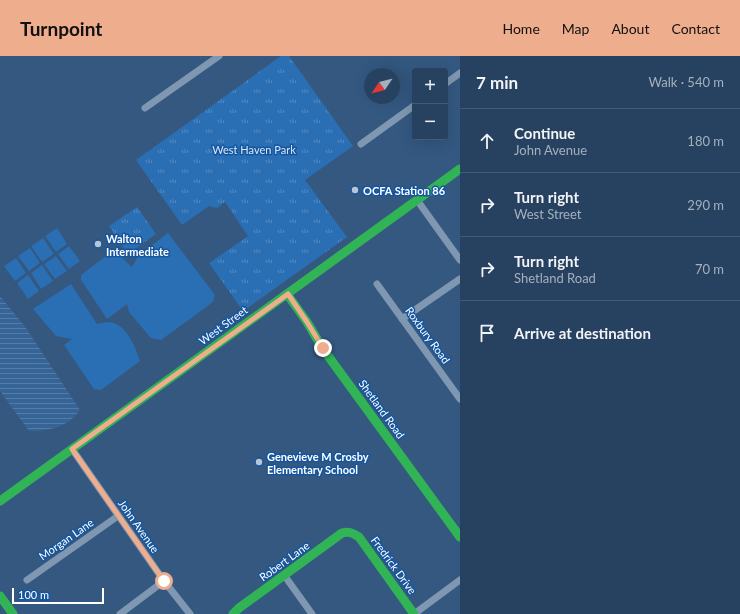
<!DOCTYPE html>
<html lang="en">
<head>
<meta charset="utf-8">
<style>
	:root { --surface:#274260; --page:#334d69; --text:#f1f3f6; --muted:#a4b0bd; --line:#435b75; --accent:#eead8d }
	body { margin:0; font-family:Lato,sans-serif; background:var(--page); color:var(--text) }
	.controls { position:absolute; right:12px; top:12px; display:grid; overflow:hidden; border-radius:4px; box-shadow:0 4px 16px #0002 }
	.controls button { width:36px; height:36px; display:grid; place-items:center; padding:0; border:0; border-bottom:1px solid var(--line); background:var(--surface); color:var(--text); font:20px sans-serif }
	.compass { position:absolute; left:364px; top:12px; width:36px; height:36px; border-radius:50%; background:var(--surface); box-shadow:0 4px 16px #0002; rotate:235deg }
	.scale { position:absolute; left:12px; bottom:10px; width:92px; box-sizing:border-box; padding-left:4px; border:2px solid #fff; border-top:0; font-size:11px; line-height:14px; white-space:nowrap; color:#fff; -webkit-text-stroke:3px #15569f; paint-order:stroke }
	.stop { position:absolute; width:12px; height:12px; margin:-9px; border:3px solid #eead8d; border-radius:50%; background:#fff }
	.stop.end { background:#eead8d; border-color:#fff; box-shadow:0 1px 4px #0008 }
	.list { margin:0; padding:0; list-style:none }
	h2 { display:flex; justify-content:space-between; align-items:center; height:52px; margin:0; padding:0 16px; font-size:17px }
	h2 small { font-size:13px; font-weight:400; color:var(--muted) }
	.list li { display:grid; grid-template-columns:26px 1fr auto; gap:12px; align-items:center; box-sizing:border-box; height:64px; padding:0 16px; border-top:1px solid var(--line) }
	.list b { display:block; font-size:15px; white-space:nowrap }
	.list p { margin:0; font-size:13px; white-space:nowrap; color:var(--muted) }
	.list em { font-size:13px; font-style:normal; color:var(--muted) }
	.icon { flex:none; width:22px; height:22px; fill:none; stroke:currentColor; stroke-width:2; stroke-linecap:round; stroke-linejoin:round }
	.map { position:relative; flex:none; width:460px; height:558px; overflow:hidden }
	header { display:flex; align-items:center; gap:24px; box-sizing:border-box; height:56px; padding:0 20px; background:var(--accent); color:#111 }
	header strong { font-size:19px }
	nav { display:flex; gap:22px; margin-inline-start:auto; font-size:14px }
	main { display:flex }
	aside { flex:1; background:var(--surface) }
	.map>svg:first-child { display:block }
</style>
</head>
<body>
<header>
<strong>Turnpoint</strong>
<nav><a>Home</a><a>Map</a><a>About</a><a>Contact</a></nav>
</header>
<main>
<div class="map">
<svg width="460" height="558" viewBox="0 0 460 558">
	<defs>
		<pattern id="park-tufts" width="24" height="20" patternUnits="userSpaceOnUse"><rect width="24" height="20" fill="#2a6eb4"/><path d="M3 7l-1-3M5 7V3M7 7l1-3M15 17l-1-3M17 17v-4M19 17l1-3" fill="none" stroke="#558bc3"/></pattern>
		<pattern id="water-rules" width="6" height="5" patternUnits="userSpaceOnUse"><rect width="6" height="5" fill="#376497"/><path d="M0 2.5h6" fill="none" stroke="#557ba7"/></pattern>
	</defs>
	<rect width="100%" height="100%" fill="#345880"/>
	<g fill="url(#park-tufts)">
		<polygon points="281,0 289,0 353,90 305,124 347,181 243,255 209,207 248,180 225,146 217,152 209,150 182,169 136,104"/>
		<polygon points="137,151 156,178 128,198 109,170"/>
	</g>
	<g fill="#2a6eb4">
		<polygon points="57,172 67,188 56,196 45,180"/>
		<polygon points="168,177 215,239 213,246 161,284 151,282 129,256 127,248 107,263 81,224 81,219 114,194 132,211 138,200"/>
		<polygon points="43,182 54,198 42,206 31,190"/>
		<polygon points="69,190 80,205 69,213 58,198"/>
		<polygon points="30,192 40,207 29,215 18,200"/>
		<polygon points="56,200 67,215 55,223 44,208"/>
		<polygon points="16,202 26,217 15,225 4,210"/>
		<polygon points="42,209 53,225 41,233 31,217"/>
		<polygon points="28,219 39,235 28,243 17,227"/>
		<path d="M 71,228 L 97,268 C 101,267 106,266 110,266 C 127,269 135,290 140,305 L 101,334 L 94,333 L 64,289 L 72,283 L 56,280 L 33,253 Z"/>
	</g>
	<path fill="url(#water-rules)" d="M 0,240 L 26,272 L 80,354 C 68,371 50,375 29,375 L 0,335 Z"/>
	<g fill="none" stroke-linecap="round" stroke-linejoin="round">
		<g stroke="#7f97b0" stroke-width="7">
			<polyline points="445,28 460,17"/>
			<polyline points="145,52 219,0"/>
			<polyline points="361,88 415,49"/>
			<polyline points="417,144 460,204"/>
			<polyline points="377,228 460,343"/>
			<polyline points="402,263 460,223"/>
			<polyline points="72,393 164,525 190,558"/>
			<polyline points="284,519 312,558"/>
			<polyline points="27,524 118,460"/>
			<polyline points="120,558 164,525"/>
			<polyline points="414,558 460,524"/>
		</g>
		<g stroke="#30b455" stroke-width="9">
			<polyline points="287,238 307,266 323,293 460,481"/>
			<polyline points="0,445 460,113"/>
			<polyline points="0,540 13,558"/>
			<path d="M 233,558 L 239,552 L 342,477 C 349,475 353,477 359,481 L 414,558"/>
		</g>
	</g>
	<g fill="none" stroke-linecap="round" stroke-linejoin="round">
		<polyline stroke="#eead8d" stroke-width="5" points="164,525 72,393 288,238 307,266 323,292"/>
	</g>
	<g fill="#b8c5d3" stroke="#15569f" stroke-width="1.5">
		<circle cx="355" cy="134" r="4"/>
		<circle cx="98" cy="188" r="4"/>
		<circle cx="259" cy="406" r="4"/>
	</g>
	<g text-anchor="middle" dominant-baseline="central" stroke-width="3" stroke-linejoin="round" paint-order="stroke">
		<g font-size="11" fill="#d5e9fd" stroke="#15569f">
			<text x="254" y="93">West Haven Park</text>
		</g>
		<g font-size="11" font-weight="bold" fill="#fff" stroke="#15569f" text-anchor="start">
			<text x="363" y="134">OCFA Station 86</text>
			<text x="106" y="182">Walton<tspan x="106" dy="13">Intermediate</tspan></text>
			<text x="267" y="400">Genevieve M Crosby<tspan x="267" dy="13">Elementary School</tspan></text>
		</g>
		<g font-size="11" fill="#fff" stroke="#15569f">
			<text transform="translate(223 269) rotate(-36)">West Street</text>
			<text transform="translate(428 279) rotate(54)">Roxbury Road</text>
			<text transform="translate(382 353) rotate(54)">Shetland Road</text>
			<text transform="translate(139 470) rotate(55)">John Avenue</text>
			<text transform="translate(66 483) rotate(-35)">Morgan Lane</text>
			<text transform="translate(284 505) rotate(-36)">Robert Lane</text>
			<text transform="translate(394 509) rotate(54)">Fredrick Drive</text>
		</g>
	</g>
</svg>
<div class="controls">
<button>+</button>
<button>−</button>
</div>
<svg class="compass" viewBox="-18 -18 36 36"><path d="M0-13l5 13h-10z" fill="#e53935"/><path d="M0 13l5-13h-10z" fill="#a4b0bd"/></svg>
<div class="scale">100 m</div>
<div class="stop" style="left:164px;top:525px"></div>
<div class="stop end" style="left:323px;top:292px"></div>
</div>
<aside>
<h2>7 min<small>Walk · 540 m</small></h2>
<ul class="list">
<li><svg class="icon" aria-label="ahead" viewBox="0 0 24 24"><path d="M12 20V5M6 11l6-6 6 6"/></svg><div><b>Continue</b><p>John Avenue</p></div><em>180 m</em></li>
<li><svg class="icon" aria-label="right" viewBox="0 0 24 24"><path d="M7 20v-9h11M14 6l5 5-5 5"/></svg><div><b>Turn right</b><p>West Street</p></div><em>290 m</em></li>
<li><svg class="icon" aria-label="right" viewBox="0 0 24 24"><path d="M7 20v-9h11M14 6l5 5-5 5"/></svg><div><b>Turn right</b><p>Shetland Road</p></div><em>70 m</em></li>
<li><svg class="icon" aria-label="arrive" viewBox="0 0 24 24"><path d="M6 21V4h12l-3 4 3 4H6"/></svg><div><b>Arrive at destination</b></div></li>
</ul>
</aside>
</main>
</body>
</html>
